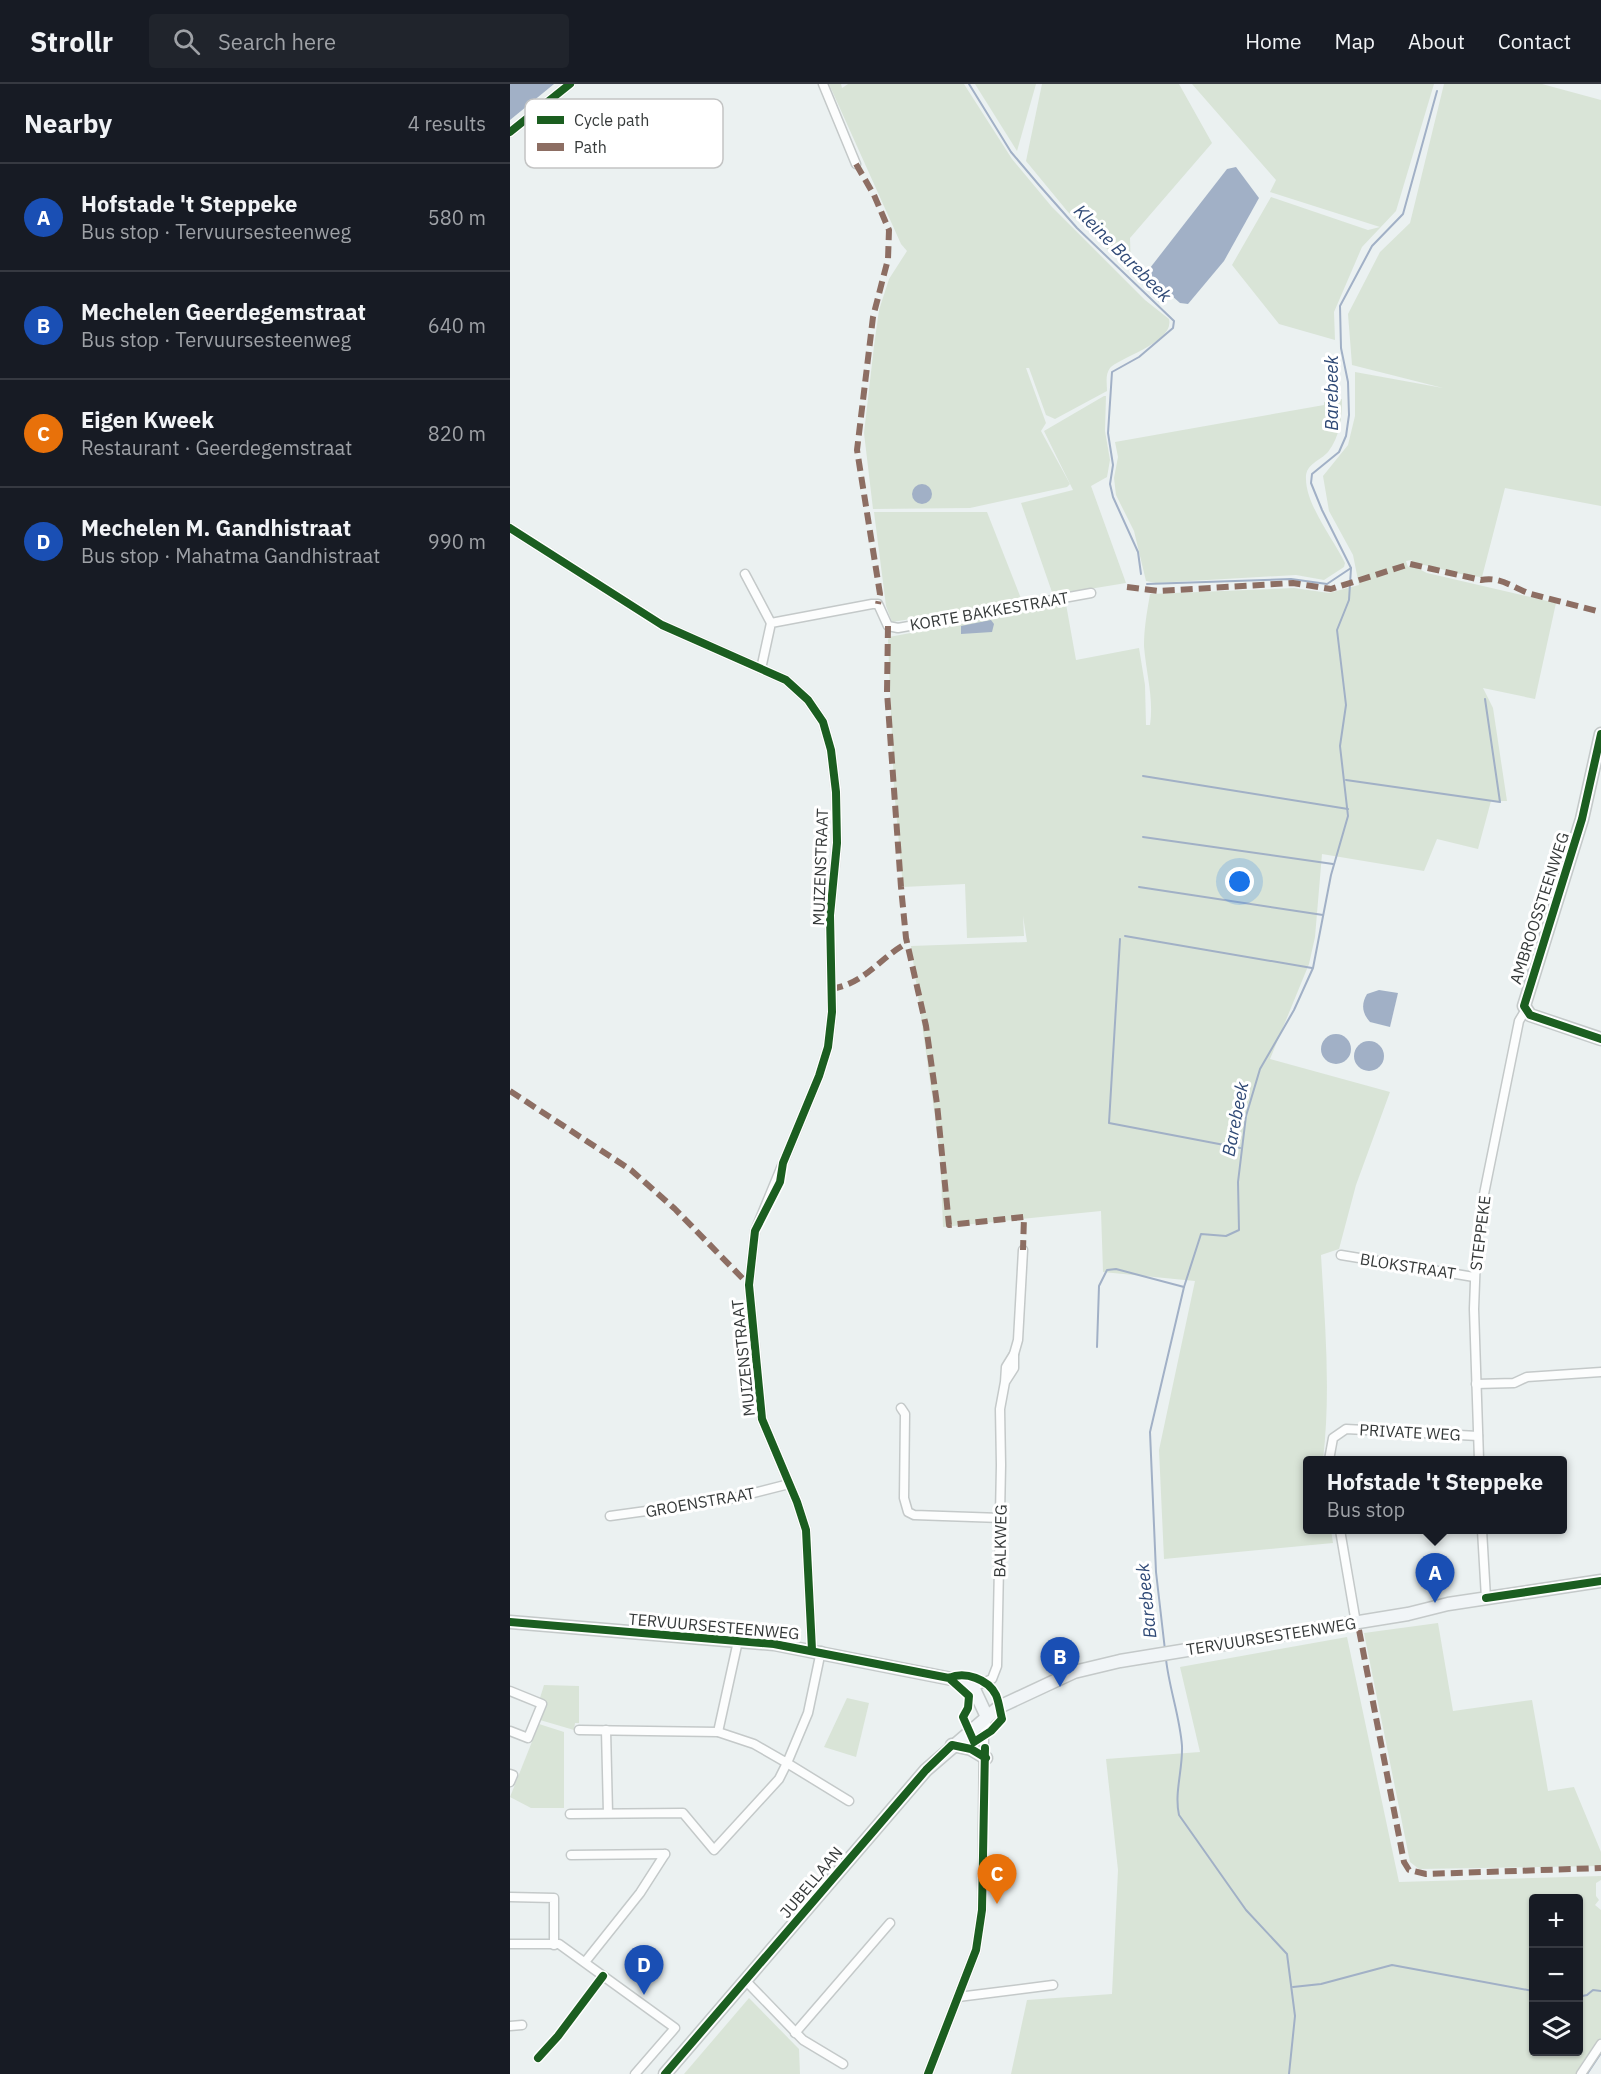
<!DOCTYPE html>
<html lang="en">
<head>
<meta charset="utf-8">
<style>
	:root { --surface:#171b24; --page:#20242c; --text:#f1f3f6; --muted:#9ea1a6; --line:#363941; --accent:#ea580c }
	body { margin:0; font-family:"IBM Plex Sans",sans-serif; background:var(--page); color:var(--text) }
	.controls { position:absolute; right:18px; bottom:18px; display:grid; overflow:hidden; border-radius:6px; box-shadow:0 2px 4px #0004 }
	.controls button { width:54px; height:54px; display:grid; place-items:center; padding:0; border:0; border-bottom:2px solid var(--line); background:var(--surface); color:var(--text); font:30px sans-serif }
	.you { position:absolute; left:730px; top:798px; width:21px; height:21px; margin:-15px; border:4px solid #fff; border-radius:50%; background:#1a73e8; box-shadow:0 0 0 9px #1a73e833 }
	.badge { display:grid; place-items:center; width:39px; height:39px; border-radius:50%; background:var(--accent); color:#fff; font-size:20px; font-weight:700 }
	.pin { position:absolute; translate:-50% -50px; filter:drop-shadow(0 2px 3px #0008) }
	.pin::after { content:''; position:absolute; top:32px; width:21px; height:18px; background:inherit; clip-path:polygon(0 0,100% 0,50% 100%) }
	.popup { position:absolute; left:793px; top:1372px; width:264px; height:78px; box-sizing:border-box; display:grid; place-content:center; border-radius:6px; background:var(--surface); filter:drop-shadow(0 2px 4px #0005); font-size:20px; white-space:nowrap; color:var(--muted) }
	.popup b { font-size:22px; color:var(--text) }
	.popup::after { content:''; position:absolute; left:50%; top:100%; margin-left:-12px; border:12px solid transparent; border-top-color:var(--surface) }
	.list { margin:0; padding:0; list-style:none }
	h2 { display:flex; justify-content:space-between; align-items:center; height:78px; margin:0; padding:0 24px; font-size:26px }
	h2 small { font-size:20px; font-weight:400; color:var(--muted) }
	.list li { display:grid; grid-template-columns:39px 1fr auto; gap:18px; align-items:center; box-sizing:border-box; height:108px; padding:0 24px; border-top:2px solid var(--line) }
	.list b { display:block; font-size:22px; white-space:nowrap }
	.list p { margin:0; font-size:20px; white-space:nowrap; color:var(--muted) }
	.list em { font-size:20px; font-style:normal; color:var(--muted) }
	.icon { flex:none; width:33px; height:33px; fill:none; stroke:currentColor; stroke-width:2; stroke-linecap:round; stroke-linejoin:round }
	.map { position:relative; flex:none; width:1091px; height:1990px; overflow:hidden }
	header { display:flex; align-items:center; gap:36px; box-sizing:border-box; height:84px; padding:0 30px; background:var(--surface); border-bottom:2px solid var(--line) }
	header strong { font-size:28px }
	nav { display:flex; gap:33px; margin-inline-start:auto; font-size:21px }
	.search { width:420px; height:54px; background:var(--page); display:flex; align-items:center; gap:15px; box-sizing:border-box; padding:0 21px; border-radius:6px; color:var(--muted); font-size:22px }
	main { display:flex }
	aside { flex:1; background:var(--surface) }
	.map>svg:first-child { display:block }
</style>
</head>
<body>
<header>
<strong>Strollr</strong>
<div class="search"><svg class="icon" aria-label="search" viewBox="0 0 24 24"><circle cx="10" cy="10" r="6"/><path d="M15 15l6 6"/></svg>Search here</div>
<nav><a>Home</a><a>Map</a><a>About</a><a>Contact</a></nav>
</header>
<main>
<aside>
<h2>Nearby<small>4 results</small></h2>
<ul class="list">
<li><span class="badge" style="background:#1a4fb4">A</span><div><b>Hofstade 't Steppeke</b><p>Bus stop · Tervuursesteenweg</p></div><em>580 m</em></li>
<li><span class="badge" style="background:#1a4fb4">B</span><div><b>Mechelen Geerdegemstraat</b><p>Bus stop · Tervuursesteenweg</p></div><em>640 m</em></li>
<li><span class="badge" style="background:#e8710a">C</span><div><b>Eigen Kweek</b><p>Restaurant · Geerdegemstraat</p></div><em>820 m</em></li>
<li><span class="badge" style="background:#1a4fb4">D</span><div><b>Mechelen M. Gandhistraat</b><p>Bus stop · Mahatma Gandhistraat</p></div><em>990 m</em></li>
</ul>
</aside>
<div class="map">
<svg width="1091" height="1990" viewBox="0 0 1091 1990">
	<rect width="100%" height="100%" fill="#ebf1f1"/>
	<g fill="#d9e4d7" fill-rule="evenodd">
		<path d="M 319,0 L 331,0 L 332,4 L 338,0 L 454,0 L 502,75 L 542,123 L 635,216 L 659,235 C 665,258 608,274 600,284 C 595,291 597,299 597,307 L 545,335 L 536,331 L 519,284 L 516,284 L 536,339 L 531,347 L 560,400 L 557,403 L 460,424 L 363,425 L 354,349 L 364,262 L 369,226 L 379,195 L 397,167 L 391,160 Z"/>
		<polygon points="465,0 526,0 507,67"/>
		<polygon points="532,0 669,0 702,59 620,154 621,187 558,128 516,77"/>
		<polygon points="682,0 924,0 886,127 852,163 824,228 825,256 769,240 722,181 761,113 858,146 870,143 760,108 766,96"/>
		<path d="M 934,0 L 1032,0 L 1091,16 L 1091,422 L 995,404 L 972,493 C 948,492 924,481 902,479 L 902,476 L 896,477 L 898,483 L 903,482 L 917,489 L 1046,519 L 1025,615 L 973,604 L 983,624 L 997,717 L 981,717 L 968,765 L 927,755 L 914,787 L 812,770 L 805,853 L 799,880 L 760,975 L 880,1008 L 846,1101 L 829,1165 L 811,1171 C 815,1240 821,1308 813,1376 L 798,1376 L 798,1446 L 821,1446 L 823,1459 L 654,1475 L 649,1366 L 685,1197 L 593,1188 L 591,1127 L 433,1143 L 430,1068 L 401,862 L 517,858 L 513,832 L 514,852 L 457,854 L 455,800 L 393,803 L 384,705 L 378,556 L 379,553 L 556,520 L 566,576 L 629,564 L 635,601 L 636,641 L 640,641 C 644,614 636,589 634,562 C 634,544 637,528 640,510 L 784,504 L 819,509 L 849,501 L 843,471 L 819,427 L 813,392 L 838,361 L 845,332 L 845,288 L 933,304 L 842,281 L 838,230 L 870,168 L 900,139 Z"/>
		<polygon points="594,312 596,312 595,347 600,376 597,393 581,402 616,499 543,511 511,419 563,406 534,347"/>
		<path d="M 832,315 C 832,334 830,352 818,368 C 810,377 795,380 796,395 C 796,421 824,456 835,479 L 834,483 L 814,496 L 786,491 L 646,499 L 636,497 L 624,447 L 606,411 L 604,394 L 608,373 L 605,358 L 814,321 L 814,318 Z"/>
		<polygon points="364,428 477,428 512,517 382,538 376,522"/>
		<polygon points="928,1539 943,1627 1022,1616 1038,1707 1064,1703 1091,1768 1091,1782 909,1785 900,1778 854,1549"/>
		<path d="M 837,1553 L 889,1798 L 1091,1792 L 1091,1796 L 1086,1799 L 1086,1812 L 1089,1816 L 1085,1821 L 1091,1826 L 1091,1954 L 1067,1990 L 501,1990 L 517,1916 L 602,1910 L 608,1786 L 596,1675 L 690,1668 L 670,1583 ZM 1023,1814 L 1068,1814 L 1068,1968 L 1023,1968 Z"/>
		<polygon points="34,1601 69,1602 69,1639 65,1639 64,1646 30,1636 36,1617 30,1614"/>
		<polygon points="337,1614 359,1619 346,1673 314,1663"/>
		<polygon points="29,1640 54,1648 54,1724 21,1724 0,1713"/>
		<polygon points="239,1914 289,1965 290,1990 174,1990"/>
	</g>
	<g fill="#a1b0c6">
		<polygon points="0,0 44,0 0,36"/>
		<polygon points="726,83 749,114 714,177 678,220 670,219 642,194 640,184 717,85"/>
		<circle cx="412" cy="410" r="10"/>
		<polygon points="481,536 484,540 482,548 451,550 451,542"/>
		<path d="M 869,906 L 888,909 L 880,943 L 860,938 C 852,929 851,920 857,910 Z"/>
		<circle cx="826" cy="965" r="15"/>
		<circle cx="859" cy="972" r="15"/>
	</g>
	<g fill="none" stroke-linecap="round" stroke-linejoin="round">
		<g stroke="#a1b0c6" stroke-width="2">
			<polyline points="459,0 501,68 529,101 567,144 664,237 663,244 629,273 602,288 598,349 603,381 600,400 603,413 628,468 631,490"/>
			<polyline points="637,500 781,495 817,500 841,484"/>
			<polyline points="633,692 838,725"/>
			<polyline points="836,696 990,718 975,615"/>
			<polyline points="633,753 823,780"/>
			<polyline points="629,803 813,831"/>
			<polyline points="615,852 802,884"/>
			<polyline points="610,855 599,1039 730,1064"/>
			<polyline points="587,1263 589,1202 597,1186 606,1185 674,1203"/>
			<polyline points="655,1566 646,1488 640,1348 674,1203 691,1150 716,1152 729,1146 728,1098 736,1032 750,985 784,926 803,884 821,791 838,732 830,662 836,621 827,546 839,516 841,484 812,426 801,399 802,390 829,368 836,352 839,331 838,298 831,264 830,222 862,162 893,130 927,7"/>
			<path d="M 656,1575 C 659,1604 670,1633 672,1662 C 673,1685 664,1709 669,1731 L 736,1826 L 777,1870 L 785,1932 L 779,1990"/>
			<polyline points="783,1903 811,1900 882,1881 1023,1907"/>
			<polyline points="1068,1913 1077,1911 1083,1906 1091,1907"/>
			<polyline points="1077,1990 1091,1969"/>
		</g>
		<defs>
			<g id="street">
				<polyline points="313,0 346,80"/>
				<polyline points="0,48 60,0"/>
				<polyline points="0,444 152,541 276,596 298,616 313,638 321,666 326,708 327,759 320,831 322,928 318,963 309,992 245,1147 239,1201 252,1335 287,1418 296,1446 302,1566"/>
				<polyline points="235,490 261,539"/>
				<polyline points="251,585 261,539 362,520 368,520 378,542 388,544 581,509"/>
				<polyline points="831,1171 964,1193"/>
				<polyline points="504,1270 508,1256 513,1166"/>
				<polyline points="966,1300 1004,1299 1017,1293 1091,1288"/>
				<polyline points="391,1324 395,1330 394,1414 398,1428 404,1431 491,1434"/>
				<polyline points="819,1376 823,1354 836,1345 968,1352"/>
				<polyline points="969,1376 964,1225 966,1171 974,1110 1009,937 1015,927"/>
				<polyline points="100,1432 216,1416 279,1400"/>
				<polyline points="830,1446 846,1539"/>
				<polyline points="972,1446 976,1514"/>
				<polyline points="463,1603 482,1595 487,1582 491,1381 490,1325 495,1298 504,1284 504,1270 496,1283 495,1298"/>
				<polyline points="0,1607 32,1620 18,1654 0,1647"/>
				<polyline points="69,1646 208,1648 244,1660 277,1679 298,1629 311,1567"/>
				<polyline points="96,1646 98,1729"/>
				<polyline points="208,1648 228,1557"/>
				<polyline points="0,1690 3,1691 0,1698"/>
				<polyline points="60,1730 173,1729 204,1766 269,1695 277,1679 339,1717"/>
				<polyline points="61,1771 155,1770"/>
				<polyline points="0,1813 44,1814 44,1861"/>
				<polyline points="0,1860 49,1860 165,1944 125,1990"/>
				<polyline points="75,1878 130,1809 155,1770"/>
				<polyline points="235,1896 293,1956 333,1980"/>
				<polyline points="448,1913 543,1901"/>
				<polyline points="0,1942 12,1941"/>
				<polyline points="285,1949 380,1839"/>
				<polyline points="418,1990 466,1866 472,1826 474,1652 477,1634"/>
				<polyline points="1071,1990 1091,1960"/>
			</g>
			<g id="secondary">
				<polyline points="1091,650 1072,735 1014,922 1020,931 1091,955"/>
				<polyline points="0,1538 264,1560 457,1598 463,1603 477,1633"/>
				<polyline points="442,1661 461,1665 476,1674"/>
				<polyline points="155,1990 416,1686 489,1623 564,1588 610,1577 898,1530 938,1520 1091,1497"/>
			</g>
		</defs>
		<use href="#street" stroke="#c4c9c9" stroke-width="11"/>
		<use href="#secondary" stroke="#c4c9c9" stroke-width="15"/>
		<use href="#street" stroke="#fcfdfd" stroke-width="8"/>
		<use href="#secondary" stroke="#f1f5f7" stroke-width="12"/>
		<g stroke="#8d6e63" stroke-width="6" stroke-dasharray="12 6" stroke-linecap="butt">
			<polyline points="346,80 364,111 379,146 378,175 363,233 347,366 370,510 368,520"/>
			<path d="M 617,503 L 649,507 L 783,499 L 821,505 L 900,480 L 971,496 C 991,492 1003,504 1021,510 C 1044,516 1068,522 1091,528"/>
			<polyline points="378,542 377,608 391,803 396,854 416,942 427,1020 439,1141 514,1133 513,1166"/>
			<path d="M 321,905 C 356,899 368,875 397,859"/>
			<polyline points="0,1007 121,1086 165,1125 239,1201"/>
			<polyline points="849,1546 894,1778 899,1786 916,1790 1091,1784"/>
		</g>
		<defs>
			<g id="cycleway">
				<polyline points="0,48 60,0"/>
				<polyline points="0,444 152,541 276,596 298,616 313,638 321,666 326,708 327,759 320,831 322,928 318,963 309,992 273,1079 270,1098 245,1147 239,1201 252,1335 287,1418 296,1446 302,1566"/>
				<polyline points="1091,650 1072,735 1014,922 1020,931 1091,955"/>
				<polyline points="976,1514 1091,1497"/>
				<path d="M 0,1538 L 264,1560 L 439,1594 C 455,1587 478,1595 486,1611 C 489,1618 490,1628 492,1635 L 481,1647 L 464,1658 L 453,1633 L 458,1624 L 459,1612 L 439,1594"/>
				<polyline points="28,1974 48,1952 93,1892"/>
				<polyline points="155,1990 416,1686 442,1661 461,1665 476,1674"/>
				<polyline points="418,1990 466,1866 472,1826 475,1664"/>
			</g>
		</defs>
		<use href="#cycleway" stroke="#fff" stroke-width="11"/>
		<use href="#cycleway" stroke="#1b5e20" stroke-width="8"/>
	</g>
	<g text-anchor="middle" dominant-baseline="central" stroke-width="6" stroke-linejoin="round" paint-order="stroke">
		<g font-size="16" fill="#363a3a" stroke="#fff">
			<text transform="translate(479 527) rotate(-10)">KORTE BAKKESTRAAT</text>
			<text transform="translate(310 783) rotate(-88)">MUIZENSTRAAT</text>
			<text transform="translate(1029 824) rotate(-72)">AMBROOSSTEENWEG</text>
			<text transform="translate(970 1149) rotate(-83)">STEPPEKE</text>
			<text transform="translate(898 1182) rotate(9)">BLOKSTRAAT</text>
			<text transform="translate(233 1274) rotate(-96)">MUIZENSTRAAT</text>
			<text transform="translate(900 1348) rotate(3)">PRIVATE WEG</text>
			<text transform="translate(190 1418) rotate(-10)">GROENSTRAAT</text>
			<text transform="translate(490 1457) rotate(-89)">BALKWEG</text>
			<text transform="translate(204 1542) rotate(5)">TERVUURSESTEENWEG</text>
			<text transform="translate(761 1552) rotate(-9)">TERVUURSESTEENWEG</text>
			<text transform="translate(301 1798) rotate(-50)">JUBELLAAN</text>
		</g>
		<g font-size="18" font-style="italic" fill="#2f4976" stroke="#fff">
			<text transform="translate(613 169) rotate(45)">Kleine Barebeek</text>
			<text transform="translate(821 309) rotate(-90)">Barebeek</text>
			<text transform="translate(725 1035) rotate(-79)">Barebeek</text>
			<text transform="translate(636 1517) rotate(-96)">Barebeek</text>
		</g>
	</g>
	<rect x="15" y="15" width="198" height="69" rx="9" fill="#fff" stroke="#c3c4c4" stroke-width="1.5"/>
	<rect x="27" y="32" width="27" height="8" fill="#1b5e20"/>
	<rect x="27" y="59" width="27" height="8" fill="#8d6e63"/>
	<g font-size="16" fill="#363a3a">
		<text x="64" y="42">Cycle path</text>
		<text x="64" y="69">Path</text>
	</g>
</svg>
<div class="controls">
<button>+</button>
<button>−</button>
<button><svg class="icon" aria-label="layers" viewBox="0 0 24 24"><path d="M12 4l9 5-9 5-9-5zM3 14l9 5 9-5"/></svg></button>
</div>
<div class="you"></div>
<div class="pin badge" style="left:925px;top:1519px;background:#1a4fb4">A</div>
<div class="popup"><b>Hofstade 't Steppeke</b>Bus stop</div>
<div class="pin badge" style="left:550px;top:1603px;background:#1a4fb4">B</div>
<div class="pin badge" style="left:487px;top:1820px;background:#e8710a">C</div>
<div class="pin badge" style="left:134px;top:1911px;background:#1a4fb4">D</div>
</div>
</main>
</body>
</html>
